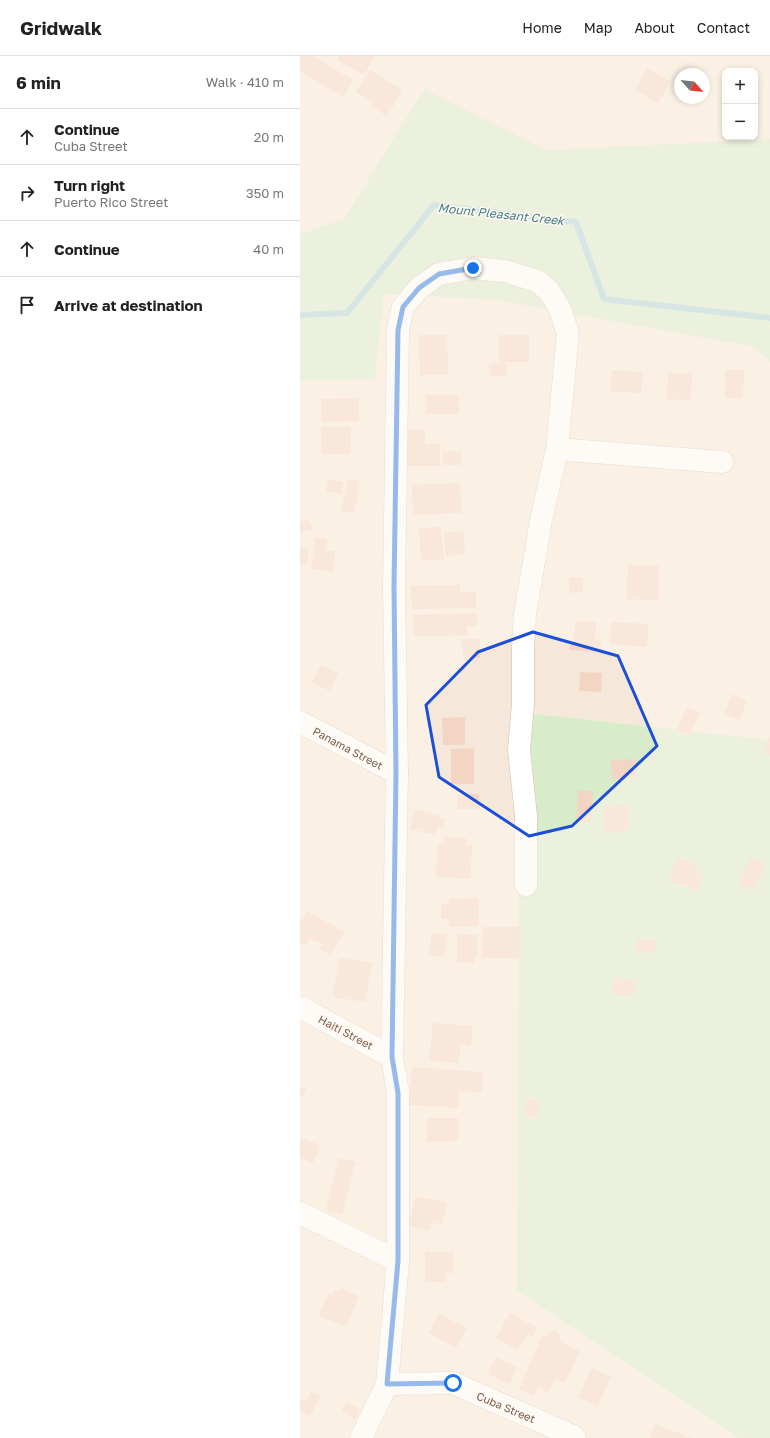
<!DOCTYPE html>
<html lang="en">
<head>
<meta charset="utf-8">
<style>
	:root { --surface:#fff; --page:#f6f6f6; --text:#222; --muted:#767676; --line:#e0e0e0 }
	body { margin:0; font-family:"Golos Text",sans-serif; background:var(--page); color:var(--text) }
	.controls { position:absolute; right:12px; top:12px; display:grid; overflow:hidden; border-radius:8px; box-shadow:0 2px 6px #0003 }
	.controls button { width:36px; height:36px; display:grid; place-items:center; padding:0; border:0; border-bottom:1px solid var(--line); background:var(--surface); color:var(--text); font:20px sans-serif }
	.compass { position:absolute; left:374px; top:12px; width:36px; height:36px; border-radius:50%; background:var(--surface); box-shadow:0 2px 6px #0003; rotate:117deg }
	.stop { position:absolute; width:12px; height:12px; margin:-9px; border:3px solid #1a73e8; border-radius:50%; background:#fff }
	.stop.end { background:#1a73e8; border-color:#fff; box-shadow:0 1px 4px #0008 }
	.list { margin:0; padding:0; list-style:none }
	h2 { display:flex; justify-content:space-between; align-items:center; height:52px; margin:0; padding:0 16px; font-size:17px }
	h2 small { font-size:13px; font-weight:400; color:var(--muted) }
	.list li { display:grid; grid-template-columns:26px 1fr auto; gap:12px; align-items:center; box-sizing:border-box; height:56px; padding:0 16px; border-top:1px solid var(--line) }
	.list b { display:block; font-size:15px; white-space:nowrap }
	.list p { margin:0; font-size:13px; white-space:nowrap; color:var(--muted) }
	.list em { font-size:13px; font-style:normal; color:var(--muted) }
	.icon { flex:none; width:22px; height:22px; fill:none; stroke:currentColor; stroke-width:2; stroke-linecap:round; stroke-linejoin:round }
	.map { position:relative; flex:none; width:470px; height:1382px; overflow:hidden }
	header { display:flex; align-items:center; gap:24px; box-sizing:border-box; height:56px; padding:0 20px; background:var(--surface); border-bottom:1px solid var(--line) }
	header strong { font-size:19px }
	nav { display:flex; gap:22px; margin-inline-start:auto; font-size:14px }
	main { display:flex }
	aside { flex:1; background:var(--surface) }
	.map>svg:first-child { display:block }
</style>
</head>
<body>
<header>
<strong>Gridwalk</strong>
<nav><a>Home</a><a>Map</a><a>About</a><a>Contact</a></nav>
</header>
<main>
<aside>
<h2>6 min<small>Walk · 410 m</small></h2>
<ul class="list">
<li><svg class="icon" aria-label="ahead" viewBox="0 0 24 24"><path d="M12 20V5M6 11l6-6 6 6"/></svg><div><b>Continue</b><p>Cuba Street</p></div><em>20 m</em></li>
<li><svg class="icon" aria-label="right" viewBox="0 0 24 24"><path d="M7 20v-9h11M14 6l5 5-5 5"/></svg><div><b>Turn right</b><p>Puerto Rico Street</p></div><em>350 m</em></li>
<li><svg class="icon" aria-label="ahead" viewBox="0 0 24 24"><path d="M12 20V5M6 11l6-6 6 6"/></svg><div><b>Continue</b></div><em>40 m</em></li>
<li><svg class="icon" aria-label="arrive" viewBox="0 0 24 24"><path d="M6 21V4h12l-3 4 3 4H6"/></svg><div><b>Arrive at destination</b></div></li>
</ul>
</aside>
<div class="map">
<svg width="470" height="1382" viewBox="0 0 470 1382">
	<rect width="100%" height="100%" fill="#fdf6ec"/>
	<g fill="#f5e8da" fill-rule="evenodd">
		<path d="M 0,0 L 470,0 L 470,83 L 247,94 L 124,33 L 44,163 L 0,178 ZM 425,15 L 455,15 L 455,81 L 425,81 ZM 380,18 L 404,18 L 404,42 L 380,42 Z"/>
		<polygon points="84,238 195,244 454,291 470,306 470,684 220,656 217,1235 438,1382 0,1382 0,325 75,323"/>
	</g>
	<g fill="#d8ecc9">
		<polygon points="124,33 247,94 470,83 470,306 454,291 195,244 84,238 75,323 0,325 0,178 44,163"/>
		<polygon points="219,656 470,684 470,1382 438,1382 217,1235"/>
	</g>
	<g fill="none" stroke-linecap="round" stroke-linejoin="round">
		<polyline stroke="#a5d3da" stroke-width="6" points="0,259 47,257 134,149 276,166 304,243 470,262"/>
	</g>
	<g fill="#f3d5c3">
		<polygon points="0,0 13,0 53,24 43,41 0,15"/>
		<polygon points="39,0 75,0 64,19 37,4"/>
		<polygon points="347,12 370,25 358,47 335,34"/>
		<polygon points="70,14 103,34 87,60 70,50 73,46 56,36"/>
		<polygon points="119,279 147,279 148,319 120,319"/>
		<rect x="199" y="279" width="30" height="27"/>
		<polygon points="199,306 206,307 208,319 191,321 189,309"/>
		<polygon points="312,314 343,316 341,337 310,335"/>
		<polygon points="425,314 444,314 443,342 425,342"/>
		<polygon points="368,317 392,317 391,344 367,343"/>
		<rect x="126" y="339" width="33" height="19"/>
		<polygon points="59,342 59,365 21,366 21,343"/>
		<polygon points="21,371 51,371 50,398 21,398"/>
		<polygon points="108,373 125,373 125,388 140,388 140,410 108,410"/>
		<rect x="143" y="395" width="18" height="14"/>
		<polygon points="28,423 43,426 41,438 26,435"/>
		<polygon points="48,423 60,425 54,457 41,454"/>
		<polygon points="160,427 161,457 113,459 112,429"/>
		<polygon points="9,463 13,474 0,477 0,466"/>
		<polygon points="141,471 144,503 121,505 119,472"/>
		<polygon points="163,475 165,498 146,500 144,477"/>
		<polygon points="15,482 27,483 25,494 35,495 33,516 11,513"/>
		<polygon points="0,491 9,493 7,509 0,508"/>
		<polygon points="328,509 359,510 359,544 327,543"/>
		<polygon points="282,521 283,536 270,537 269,522"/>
		<polygon points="160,529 160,536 176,536 176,552 112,553 111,530"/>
		<polygon points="177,557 177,570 167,570 167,579 114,580 113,559"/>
		<polygon points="275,565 296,566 295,583 301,583 300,596 269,594 270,585 274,586"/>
		<polygon points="311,566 348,568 347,591 310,588"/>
		<polygon points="162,583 180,583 180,602 163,602"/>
		<polygon points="21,609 38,617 30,635 12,626"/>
		<polygon points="280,616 302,617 301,636 279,635"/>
		<polygon points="432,638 447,644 439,664 424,658"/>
		<polygon points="387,651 400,657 389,680 377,674"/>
		<polygon points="165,661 165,689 143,689 142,662"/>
		<polygon points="470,680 470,699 463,697"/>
		<polygon points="174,692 174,728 151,728 151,693"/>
		<polygon points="335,703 335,722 312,723 311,704"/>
		<polygon points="278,734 293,735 291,766 276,766"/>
		<rect x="157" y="738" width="22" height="15"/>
		<polygon points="328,749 330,774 305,777 303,751"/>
		<polygon points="115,753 140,760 140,762 145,763 143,772 138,770 135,779 110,773"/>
		<polygon points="144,781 166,782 166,789 172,790 170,823 136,821 138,787 143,787"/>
		<polygon points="377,801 397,808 394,815 403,819 398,835 369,824"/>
		<polygon points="451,801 466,808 454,835 438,828"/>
		<polygon points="178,842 179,870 150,871 149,863 141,863 141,848 149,848 149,843"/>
		<polygon points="7,855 44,876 30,899 20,893 23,889 10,882 6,889 0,886 0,867"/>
		<polygon points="183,871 220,871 219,902 182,902"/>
		<polygon points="132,876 148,879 144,901 129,899"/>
		<polygon points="157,878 177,879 177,902 174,902 174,907 157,907"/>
		<polygon points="337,882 356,884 354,897 335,894"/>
		<polygon points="39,902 72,907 65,946 33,941"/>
		<polygon points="315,921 335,925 333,941 311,937"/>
		<polygon points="133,967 172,970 171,990 160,989 159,1007 129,1004"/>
		<polygon points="112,1011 183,1016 182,1036 159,1035 158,1052 109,1049"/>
		<polygon points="0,1030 6,1033 0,1044"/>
		<polygon points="226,1041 240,1044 236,1063 225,1059"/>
		<polygon points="127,1062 158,1062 158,1085 127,1086"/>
		<polygon points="0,1082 20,1089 13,1107 0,1102"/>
		<polygon points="39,1102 56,1106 42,1158 26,1154"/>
		<polygon points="116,1140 147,1147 142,1169 131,1166 130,1175 109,1170"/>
		<polygon points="125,1196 153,1196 153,1217 146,1217 146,1226 125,1226"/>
		<polygon points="41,1232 59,1240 46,1271 19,1260 29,1237 33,1239 35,1234 39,1235"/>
		<polygon points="210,1257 237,1272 233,1281 227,1278 218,1294 196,1282"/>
		<polygon points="139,1258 167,1272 156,1292 129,1277"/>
		<polygon points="250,1275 257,1275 260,1280 259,1285 280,1295 265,1327 255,1323 248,1337 238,1331 233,1340 219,1333 242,1280 248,1279"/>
		<polygon points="196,1301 217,1311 210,1328 188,1318"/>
		<polygon points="292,1312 311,1321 297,1350 278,1341"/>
		<polygon points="11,1336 21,1340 10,1360 0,1355 0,1343 6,1346"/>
		<polygon points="46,1346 60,1353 55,1363 41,1356"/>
		<polygon points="355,1368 391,1382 350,1382"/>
	</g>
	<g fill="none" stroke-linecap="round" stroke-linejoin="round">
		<defs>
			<g id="street">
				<polyline points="257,393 422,406"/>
				<polyline points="0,666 97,717"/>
				<polyline points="0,951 92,1001"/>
				<polyline points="0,1157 98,1205"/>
				<polyline points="87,1328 153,1327 273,1380 275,1382"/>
				<polyline points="61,1382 87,1328 98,1205 98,1037 92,1001 97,717 94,531 98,274 103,251 119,232 139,218 173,212 205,215 237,225 249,235 259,251 268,277 257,393 241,464 225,558 223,592 223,648 219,694 226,760 226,829"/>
			</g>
		</defs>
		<use href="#street" stroke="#d1beb0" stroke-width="23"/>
		<use href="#street" stroke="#fff" stroke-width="22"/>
	</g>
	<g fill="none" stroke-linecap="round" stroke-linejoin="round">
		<polyline stroke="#1a73e8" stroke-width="5" points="153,1327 87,1328 98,1205 98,1037 92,1001 96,717 94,531 98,274 103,251 119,232 139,218 173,212"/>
	</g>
	<path d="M0 0H470V1382H0ZM 233,576 L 318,600 L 357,690 L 272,770 L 229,780 L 139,721 L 126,649 L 178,596 Z" fill="#fdf6ec" fill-opacity=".55" fill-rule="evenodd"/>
	<path fill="none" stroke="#1d4ed8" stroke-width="3" stroke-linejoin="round" d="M 233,576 L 318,600 L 357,690 L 272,770 L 229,780 L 139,721 L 126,649 L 178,596 Z"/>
	<g text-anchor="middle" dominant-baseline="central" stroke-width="3" stroke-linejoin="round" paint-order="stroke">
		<g font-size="11" fill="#7a5c4d" stroke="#fffaf3">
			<text transform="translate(48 692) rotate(28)">Panama Street</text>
			<text transform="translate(46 976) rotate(28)">Haiti Street</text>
			<text transform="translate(206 1351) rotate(23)">Cuba Street</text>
		</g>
		<g font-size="12" font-style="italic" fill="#437c86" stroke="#fffaf3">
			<text transform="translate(201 158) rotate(6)">Mount Pleasant Creek</text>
		</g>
	</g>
</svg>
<div class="controls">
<button>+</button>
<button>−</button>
</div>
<svg class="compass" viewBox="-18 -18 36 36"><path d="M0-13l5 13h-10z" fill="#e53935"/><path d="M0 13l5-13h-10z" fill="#767676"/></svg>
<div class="stop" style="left:153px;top:1327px"></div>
<div class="stop end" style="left:173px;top:212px"></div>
</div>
</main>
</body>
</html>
